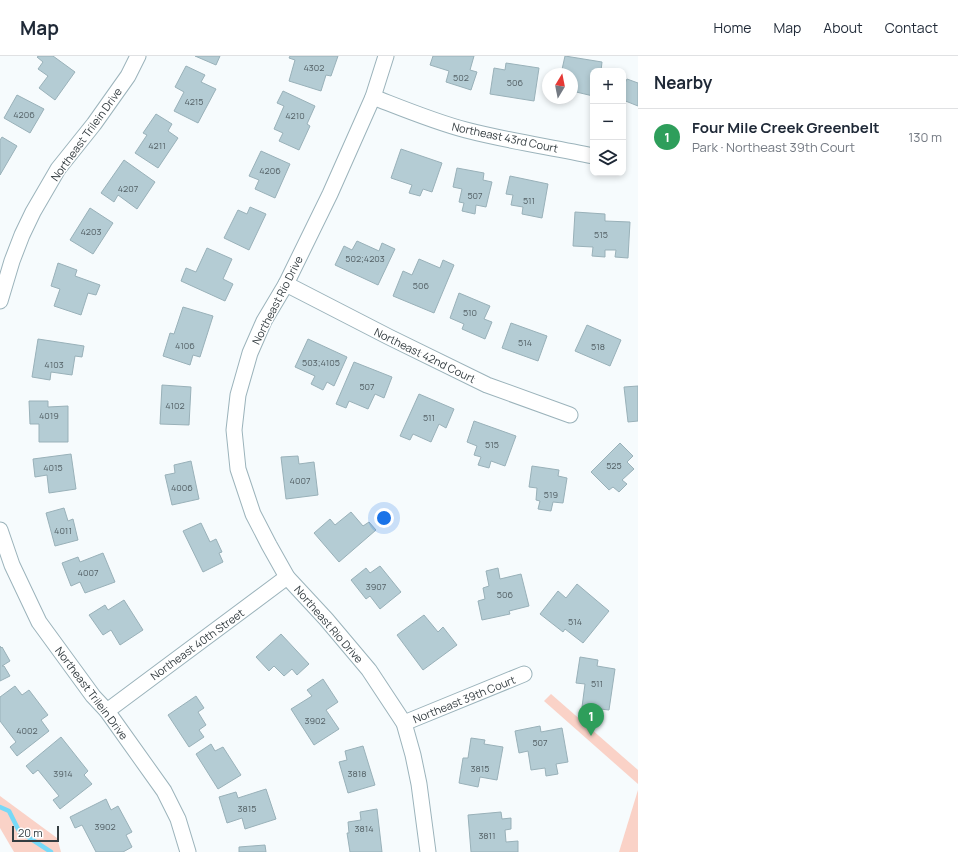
<!DOCTYPE html>
<html lang="en">
<head>
<meta charset="utf-8">
<style>
	:root { --surface:#fff; --page:#f6f6f7; --text:#1f2937; --muted:#747a83; --line:#e0e1e3; --accent:#9f371b }
	body { margin:0; font-family:Manrope,sans-serif; background:var(--page); color:var(--text) }
	.controls { position:absolute; right:12px; top:12px; display:grid; overflow:hidden; border-radius:8px; box-shadow:0 2px 6px #0003 }
	.controls button { width:36px; height:36px; display:grid; place-items:center; padding:0; border:0; border-bottom:1px solid var(--line); background:var(--surface); color:var(--text); font:20px sans-serif }
	.compass { position:absolute; left:542px; top:12px; width:36px; height:36px; border-radius:50%; background:var(--surface); box-shadow:0 2px 6px #0003; rotate:10deg }
	.scale { position:absolute; left:12px; bottom:10px; width:47px; box-sizing:border-box; padding-left:4px; border:2px solid #343d41; border-top:0; font-size:11px; line-height:14px; white-space:nowrap; color:#343d41; -webkit-text-stroke:3px #fff; paint-order:stroke }
	.you { position:absolute; left:384px; top:462px; width:14px; height:14px; margin:-10px; border:3px solid #fff; border-radius:50%; background:#1a73e8; box-shadow:0 0 0 6px #1a73e833 }
	.badge { display:grid; place-items:center; width:26px; height:26px; border-radius:50%; background:var(--accent); color:#fff; font-size:13px; font-weight:700 }
	.pin { position:absolute; translate:-50% -33px; filter:drop-shadow(0 1px 2px #0008) }
	.pin::after { content:''; position:absolute; top:21px; width:14px; height:12px; background:inherit; clip-path:polygon(0 0,100% 0,50% 100%) }
	.list { margin:0; padding:0; list-style:none }
	h2 { display:flex; justify-content:space-between; align-items:center; height:52px; margin:0; padding:0 16px; font-size:17px }
	h2 small { font-size:13px; font-weight:400; color:var(--muted) }
	.list li { display:grid; grid-template-columns:26px 1fr auto; gap:12px; align-items:center; box-sizing:border-box; height:56px; padding:0 16px; border-top:1px solid var(--line) }
	.list b { display:block; font-size:15px; white-space:nowrap }
	.list p { margin:0; font-size:13px; white-space:nowrap; color:var(--muted) }
	.list em { font-size:13px; font-style:normal; color:var(--muted) }
	.icon { flex:none; width:22px; height:22px; fill:none; stroke:currentColor; stroke-width:2; stroke-linecap:round; stroke-linejoin:round }
	.map { position:relative; flex:none; width:638px; height:796px; overflow:hidden }
	header { display:flex; align-items:center; gap:24px; box-sizing:border-box; height:56px; padding:0 20px; background:var(--surface); border-bottom:1px solid var(--line) }
	header strong { font-size:19px }
	nav { display:flex; gap:22px; margin-inline-start:auto; font-size:14px }
	main { display:flex }
	aside { flex:1; background:var(--surface) }
	.map>svg:first-child { display:block }
</style>
</head>
<body>
<header>
<strong>Map</strong>
<nav><a>Home</a><a>Map</a><a>About</a><a>Contact</a></nav>
</header>
<main>
<div class="map">
<svg width="638" height="796" viewBox="0 0 638 796">
	<rect width="100%" height="100%" fill="#f6fbfd"/>
	<g fill="#fad2c7">
		<polygon points="551,638 638,714 638,728 544,645"/>
		<polygon points="638,734 638,796 619,796"/>
		<polygon points="0,740 57,782 61,796 14,796 0,772"/>
	</g>
	<g fill="none" stroke-linecap="round" stroke-linejoin="round">
		<polyline stroke="#77d9f7" stroke-width="4.5" points="0,751 9,755 19,775 51,796"/>
	</g>
	<g fill="#b4ccd4" stroke="#99b1b9">
		<polygon points="39,0 53,0 75,16 55,44 39,32 48,20 38,13 43,6 37,1"/>
		<polygon points="195,0 220,0 216,9"/>
		<polygon points="290,0 338,0 331,20 326,19 321,35 289,25 295,4 289,2"/>
		<polygon points="433,0 474,0 470,14 477,16 471,34 446,26 449,15 430,9"/>
		<polygon points="565,0 602,6 601,15 593,15 593,40 572,35 572,18 561,18"/>
		<polygon points="506,7 539,12 534,45 490,38 494,12 505,14"/>
		<polygon points="186,10 205,19 201,26 216,33 198,67 174,55 184,36 175,31"/>
		<polygon points="627,23 638,27 638,50 623,44 623,31"/>
		<polygon points="283,35 315,50 307,68 310,70 299,94 279,85 283,77 274,73 284,50 277,47"/>
		<polygon points="17,39 44,53 30,77 4,62"/>
		<polygon points="156,58 172,68 168,75 178,82 158,112 135,97 147,79 143,77"/>
		<polygon points="2,81 17,90 0,119 0,84"/>
		<polygon points="401,93 442,107 432,136 423,133 420,140 409,137 412,129 391,122"/>
		<polygon points="261,95 290,108 275,142 255,133 259,124 249,120"/>
		<polygon points="124,104 155,126 137,153 118,139 114,146 101,137"/>
		<polygon points="457,112 484,117 483,124 492,126 486,151 476,149 475,158 462,155 464,147 459,146 462,133 453,131"/>
		<polygon points="510,120 548,128 542,162 522,158 523,151 511,149 513,139 506,138"/>
		<polygon points="250,151 266,158 249,194 224,182 238,154 247,158"/>
		<polygon points="90,152 113,167 93,198 70,184"/>
		<polygon points="575,156 605,158 605,165 630,166 628,202 615,201 616,194 605,194 605,201 592,200 593,191 573,190"/>
		<polygon points="357,185 379,195 382,187 395,193 378,229 335,209 344,190 352,194"/>
		<polygon points="207,192 232,203 223,223 233,228 225,245 181,225 186,212 196,216"/>
		<polygon points="419,203 440,212 443,204 454,209 434,257 393,240 403,215 412,219"/>
		<polygon points="58,207 77,214 75,220 100,229 96,239 88,237 81,259 54,250 60,233 51,230"/>
		<polygon points="459,237 490,250 484,263 492,266 485,283 462,273 464,268 450,262"/>
		<polygon points="183,251 213,260 200,301 193,299 190,309 163,300 170,277 174,278"/>
		<polygon points="511,267 547,280 538,305 502,292"/>
		<polygon points="587,269 621,284 610,310 575,295"/>
		<polygon points="38,283 84,290 82,301 75,300 72,319 51,316 50,324 32,321"/>
		<polygon points="308,283 347,301 334,330 327,326 323,334 311,328 315,320 295,311"/>
		<polygon points="354,306 392,321 384,342 375,338 368,353 349,345 346,352 336,348"/>
		<polygon points="162,329 191,331 189,369 160,368"/>
		<polygon points="638,330 638,365 628,366 624,331"/>
		<polygon points="419,338 454,353 446,372 439,368 431,386 413,378 410,384 400,380"/>
		<polygon points="29,345 48,345 48,351 68,350 68,386 39,386 39,368 30,368"/>
		<polygon points="474,365 516,380 505,410 491,405 489,412 478,409 481,401 474,399 477,390 467,386"/>
		<polygon points="620,387 633,400 627,406 634,413 622,424 627,428 619,436 613,431 609,434 591,416"/>
		<polygon points="71,398 76,433 49,437 47,419 35,421 33,403"/>
		<polygon points="298,400 299,408 314,406 318,439 286,443 281,401"/>
		<polygon points="191,405 199,443 172,449 165,419 175,417 174,409"/>
		<polygon points="532,410 559,414 558,420 567,422 563,447 553,446 551,455 538,453 540,445 536,444 537,432 529,431"/>
		<polygon points="64,452 68,465 73,463 78,484 55,490 46,457"/>
		<polygon points="351,456 363,470 369,466 376,474 339,506 314,477 330,463 335,469"/>
		<polygon points="201,467 210,486 216,483 222,496 219,497 223,506 203,516 183,475"/>
		<polygon points="103,497 115,526 85,537 80,526 71,530 62,507 78,501 80,506"/>
		<polygon points="380,510 401,536 380,553 370,540 366,543 351,524 366,512 370,517"/>
		<polygon points="498,512 500,523 521,518 529,550 509,555 510,558 482,564 478,545 485,543 483,532 489,530 486,515"/>
		<polygon points="577,528 609,555 583,587 565,573 563,576 540,558 558,535 566,542"/>
		<polygon points="124,544 143,574 120,589 111,574 103,579 89,559 105,549 108,554"/>
		<polygon points="424,559 438,576 443,571 457,589 423,614 397,579"/>
		<polygon points="281,578 309,608 297,619 292,613 284,620 274,610 269,615 256,601"/>
		<polygon points="0,590 1,592 2,591 10,605 2,610 4,610 10,620 0,625"/>
		<polygon points="580,601 598,604 597,610 615,613 609,654 582,651 585,628 576,627"/>
		<polygon points="323,623 338,646 326,654 339,673 314,689 291,653 312,640 307,634"/>
		<polygon points="15,630 22,639 29,634 48,659 41,664 49,675 17,700 10,691 16,686 0,665 0,641"/>
		<polygon points="196,640 204,652 198,656 206,669 199,674 204,681 189,691 168,659"/>
		<polygon points="540,670 541,676 562,672 568,706 556,708 558,718 546,720 545,712 531,714 528,695 519,697 515,675"/>
		<polygon points="61,681 88,715 84,719 92,728 60,753 53,744 59,740 38,714 33,718 26,710"/>
		<polygon points="471,682 485,684 484,688 503,691 497,724 480,721 478,731 459,727 463,702 468,702"/>
		<polygon points="211,688 215,695 223,691 241,719 218,733 196,698"/>
		<polygon points="363,690 375,729 348,737 339,706 347,704 345,695"/>
		<polygon points="266,733 276,763 245,773 242,762 227,767 219,741 236,736 238,742"/>
		<polygon points="106,743 111,754 118,750 132,776 126,779 132,791 123,796 96,796 82,769 75,772 70,761"/>
		<polygon points="377,753 382,796 350,796 347,777 349,777 348,766 361,764 360,756"/>
		<polygon points="501,756 502,763 511,762 511,773 505,774 506,786 518,785 518,796 471,796 468,759"/>
		<polygon points="265,789 266,796 239,796 239,791"/>
	</g>
	<g fill="none" stroke-linecap="round" stroke-linejoin="round">
		<defs>
			<g id="minor">
				<polyline points="386,0 373,41 330,138 286,228 264,265 250,297 238,339 234,374 238,413 253,458 269,489 287,521 326,563 369,614 404,667 413,699 419,728 428,796"/>
				<path d="M 373,41 C 404,53 435,66 466,74 C 508,85 551,91 593,100"/>
				<polyline points="286,228 389,281 487,329 570,359"/>
				<polyline points="0,245 12,205 22,179 33,156 58,113 94,68 128,20 138,0"/>
				<polyline points="0,474 12,509 39,566 93,640 107,655 164,735 178,763 188,796"/>
				<polyline points="107,655 287,521"/>
				<polyline points="404,667 524,618"/>
			</g>
		</defs>
		<use href="#minor" stroke="#9bb3bb" stroke-width="17"/>
		<use href="#minor" stroke="#fff" stroke-width="15"/>
	</g>
	<g text-anchor="middle" dominant-baseline="central" stroke-width="3" stroke-linejoin="round" paint-order="stroke">
		<g font-size="9" fill="#546166">
			<text x="314" y="11">4302</text>
			<text x="461" y="21">502</text>
			<text x="515" y="26">506</text>
			<text x="194" y="45">4215</text>
			<text x="24" y="58">4206</text>
			<text x="295" y="59">4210</text>
			<text x="157" y="89">4211</text>
			<text x="270" y="114">4206</text>
			<text x="128" y="132">4207</text>
			<text x="475" y="139">507</text>
			<text x="529" y="144">511</text>
			<text x="91" y="175">4203</text>
			<text x="601" y="178">515</text>
			<text x="365" y="202">502;4203</text>
			<text x="421" y="229">506</text>
			<text x="470" y="256">510</text>
			<text x="525" y="286">514</text>
			<text x="185" y="289">4106</text>
			<text x="598" y="290">518</text>
			<text x="321" y="306">503;4105</text>
			<text x="54" y="308">4103</text>
			<text x="367" y="330">507</text>
			<text x="175" y="349">4102</text>
			<text x="49" y="359">4019</text>
			<text x="429" y="361">511</text>
			<text x="492" y="388">515</text>
			<text x="614" y="409">525</text>
			<text x="53" y="411">4015</text>
			<text x="300" y="424">4007</text>
			<text x="182" y="431">4006</text>
			<text x="551" y="438">519</text>
			<text x="63" y="474">4011</text>
			<text x="88" y="516">4007</text>
			<text x="376" y="530">3907</text>
			<text x="505" y="538">506</text>
			<text x="575" y="565">514</text>
			<text x="597" y="627">511</text>
			<text x="315" y="664">3902</text>
			<text x="27" y="674">4002</text>
			<text x="540" y="686">507</text>
			<text x="480" y="712">3815</text>
			<text x="63" y="717">3914</text>
			<text x="357" y="717">3818</text>
			<text x="247" y="752">3815</text>
			<text x="105" y="770">3902</text>
			<text x="364" y="772">3814</text>
			<text x="487" y="779">3811</text>
		</g>
		<g font-size="11" fill="#343d41" stroke="#fff">
			<text transform="translate(86 78) rotate(-54)">Northeast Trilein Drive</text>
			<text transform="translate(505 81) rotate(12)">Northeast 43rd Court</text>
			<text transform="translate(277 244) rotate(-63)">Northeast Rio Drive</text>
			<text transform="translate(425 299) rotate(26)">Northeast 42nd Court</text>
			<text transform="translate(329 568) rotate(49)">Northeast Rio Drive</text>
			<text transform="translate(197 588) rotate(-36)">Northeast 40th Street</text>
			<text transform="translate(92 637) rotate(53)">Northeast Trilein Drive</text>
			<text transform="translate(464 643) rotate(-22)">Northeast 39th Court</text>
		</g>
	</g>
</svg>
<div class="controls">
<button>+</button>
<button>−</button>
<button><svg class="icon" aria-label="layers" viewBox="0 0 24 24"><path d="M12 4l9 5-9 5-9-5zM3 14l9 5 9-5"/></svg></button>
</div>
<svg class="compass" viewBox="-18 -18 36 36"><path d="M0-13l5 13h-10z" fill="#e53935"/><path d="M0 13l5-13h-10z" fill="#747a83"/></svg>
<div class="scale">20 m</div>
<div class="you"></div>
<div class="pin badge" style="left:591px;top:680px;background:#2e9e5b">1</div>
</div>
<aside>
<h2>Nearby<small></small></h2>
<ul class="list">
<li><span class="badge" style="background:#2e9e5b">1</span><div><b>Four Mile Creek Greenbelt</b><p>Park · Northeast 39th Court</p></div><em>130 m</em></li>
</ul>
</aside>
</main>
</body>
</html>
